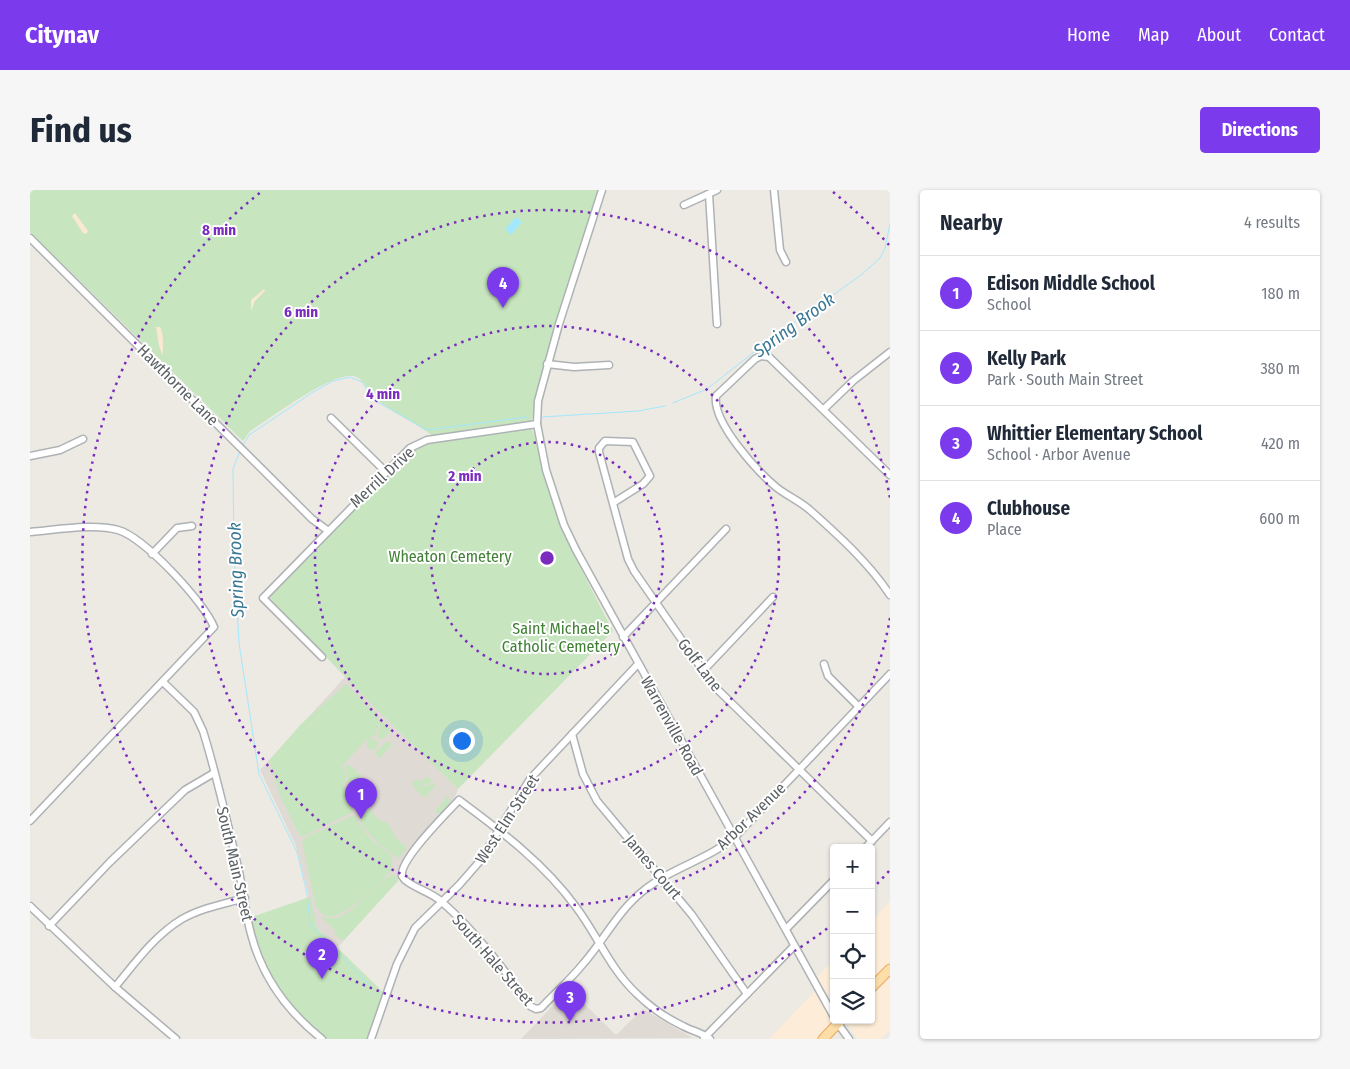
<!DOCTYPE html>
<html lang="en">
<head>
<meta charset="utf-8">
<style>
	:root { --surface:#fff; --page:#f6f6f7; --text:#1f2937; --muted:#747a83; --line:#e0e1e3; --accent:#7c3aed }
	body { margin:0; font-family:"Fira Sans Condensed",sans-serif; background:var(--page); color:var(--text) }
	.controls { position:absolute; right:15px; bottom:15px; display:grid; overflow:hidden; border-radius:5px; box-shadow:0 1px 4px #0004 }
	.controls button { width:45px; height:45px; display:grid; place-items:center; padding:0; border:0; border-bottom:1px solid var(--line); background:var(--surface); color:var(--text); font:25px sans-serif }
	.you { position:absolute; left:431px; top:550px; width:18px; height:18px; margin:-12px; border:4px solid #fff; border-radius:50%; background:#1a73e8; box-shadow:0 0 0 8px #1a73e833 }
	.badge { display:grid; place-items:center; width:32px; height:32px; border-radius:50%; background:var(--accent); color:#fff; font-size:16px; font-weight:700 }
	.pin { position:absolute; translate:-50% -41px; filter:drop-shadow(0 1px 2px #0008) }
	.pin::after { content:''; position:absolute; top:26px; width:18px; height:15px; background:inherit; clip-path:polygon(0 0,100% 0,50% 100%) }
	.list { margin:0; padding:0; list-style:none }
	h2 { display:flex; justify-content:space-between; align-items:center; height:65px; margin:0; padding:0 20px; font-size:21px }
	h2 small { font-size:16px; font-weight:400; color:var(--muted) }
	.list li { display:grid; grid-template-columns:32px 1fr auto; gap:15px; align-items:center; box-sizing:border-box; height:75px; padding:0 20px; border-top:1px solid var(--line) }
	.list b { display:block; font-size:19px; white-space:nowrap }
	.list p { margin:0; font-size:16px; white-space:nowrap; color:var(--muted) }
	.list em { font-size:16px; font-style:normal; color:var(--muted) }
	.icon { flex:none; width:28px; height:28px; fill:none; stroke:currentColor; stroke-width:2; stroke-linecap:round; stroke-linejoin:round }
	.map { position:relative; flex:none; width:860px; height:849px; overflow:hidden; border-radius:5px }
	header { display:flex; align-items:center; gap:30px; box-sizing:border-box; height:70px; padding:0 25px; background:var(--accent); color:#fff }
	header strong { font-size:24px }
	nav { display:flex; gap:28px; margin-inline-start:auto; font-size:18px }
	.intro { display:flex; align-items:center; justify-content:space-between; box-sizing:border-box; height:120px; padding:0 30px }
	h1 { margin:0; font-size:35px }
	.button { padding:12px 22px; border-radius:5px; background:var(--accent); color:#fff; font-size:18px; font-weight:700 }
	main { display:flex; gap:30px; padding:0 30px }
	aside { flex:1; background:var(--surface); border-radius:5px; box-shadow:0 1px 4px #0004 }
	.map>svg:first-child { display:block }
</style>
</head>
<body>
<header>
<strong>Citynav</strong>
<nav><a>Home</a><a>Map</a><a>About</a><a>Contact</a></nav>
</header>
<div class="intro"><h1>Find us</h1><a class="button">Directions</a></div>
<main>
<div class="map">
<svg width="860" height="849" viewBox="0 0 860 849">
	<rect width="100%" height="100%" fill="#ede9e3"/>
	<g fill="#fdedd8">
		<polygon points="860,711 860,773 841,792 841,731"/>
		<polygon points="804,770 804,815 787,787"/>
		<polygon points="860,788 860,840 851,849 828,849 816,833 819,830 841,830 841,807"/>
		<polygon points="787,799 803,833 788,849 739,849"/>
	</g>
	<g fill="#e0dad4">
		<polygon points="315,487 428,599 423,613 395,645 367,682 369,689 307,758 287,738 266,656 230,580"/>
		<polygon points="539,799 586,845 613,819 663,848 491,849"/>
	</g>
	<g fill="#c7e5bf">
		<path d="M 0,0 L 568,0 L 514,174 C 511,186 506,224 501,231 L 403,246 C 385,232 360,222 345,208 C 337,202 335,189 324,186 C 303,181 240,228 220,241 L 213,251 L 0,42 Z"/>
		<path d="M 500,238 C 507,242 512,277 515,288 C 531,342 557,391 583,441 L 428,599 L 339,512 L 239,407 L 257,385 L 383,259 L 402,252 Z"/>
		<polygon points="316,494 345,522 350,532 345,545 337,549 312,576 316,585 314,597 323,622 274,646 270,646 251,608 239,571 271,534"/>
		<polygon points="351,530 362,540 352,550 347,547"/>
		<circle cx="342" cy="554" r="5.5"/>
		<polygon points="357,551 371,562 362,554 350,568 344,563"/>
		<polygon points="318,574 331,585 321,597 335,612 327,621 318,602 318,591 315,576"/>
		<polygon points="397,586 403,592 386,597 381,594 388,589 391,592"/>
		<polygon points="403,594 411,599 410,600 405,596 395,608 383,598"/>
		<polygon points="413,601 421,611 411,623 407,623 405,621 417,607"/>
		<polygon points="336,615 349,630 358,633 365,647 377,658 369,668 352,657 332,636 333,634 327,625"/>
		<path d="M 324,625 C 334,643 344,655 362,665 L 362,680 C 347,695 318,727 296,727 L 286,717 L 272,652 L 276,647 Z"/>
		<path d="M 362,685 L 365,685 L 368,691 L 313,751 L 304,744 L 306,741 L 290,726 C 317,740 342,692 362,685 Z"/>
		<path d="M 280,707 L 287,738 L 353,802 L 339,849 L 297,849 C 255,813 234,781 219,728 Z"/>
	</g>
	<g fill="#f9e8d2">
		<polygon points="45,23 58,41 56,44 53,43 42,26"/>
		<polygon points="234,99 235,101 225,111 221,121 221,110"/>
		<path d="M 126,137 L 130,137 C 134,143 133,159 133,165 C 128,158 128,146 126,137 Z"/>
	</g>
	<polygon fill="#a3e8fd" points="486,27 492,32 481,45 475,39"/>
	<g fill="none" stroke-linecap="round" stroke-linejoin="round">
		<g stroke="#a3e8fd" stroke-width="1">
			<polyline points="643,213 677,199 733,155 831,85 850,68 855,58 860,34"/>
			<polyline points="512,227 608,221 635,216"/>
			<polyline points="212,257 219,245 283,202 303,191 320,187 332,192 344,210 397,240 497,227"/>
			<polyline points="210,261 203,279 204,361 209,453 229,584 267,662 277,703 280,734 340,796"/>
		</g>
		<defs>
			<g id="minor">
				<polyline points="572,0 529,134 508,211 507,234 516,280 534,335 546,360 804,827"/>
				<polyline points="744,0 750,60 756,72"/>
				<polyline points="679,4 687,134"/>
				<polyline points="654,15 687,0"/>
				<polyline points="0,48 282,329 297,340"/>
				<polyline points="517,174 544,177 579,175"/>
				<polyline points="794,219 823,191 860,162"/>
				<polyline points="301,228 355,281"/>
				<polyline points="0,266 30,260 53,249"/>
				<path d="M 860,285 L 739,167 L 731,166 L 725,169 L 686,206 C 682,232 727,281 746,297 C 757,306 770,311 781,321 C 809,346 839,373 860,405"/>
				<polyline points="583,313 613,294 620,286 603,252 575,251 569,258 569,262 598,369 604,381 683,495 842,651"/>
				<path d="M 0,342 C 26,340 64,333 88,340 C 114,347 174,412 184,437 L 0,631"/>
				<polyline points="122,364 147,338 162,336"/>
				<polyline points="593,447 696,339"/>
				<polyline points="292,467 233,408 380,258 397,250 507,234"/>
				<polyline points="794,474 798,486 828,516"/>
				<polyline points="673,481 743,407"/>
				<path d="M 133,492 L 164,522 L 173,541 C 187,586 197,632 208,677 C 213,699 215,722 221,744 C 232,787 258,822 292,849"/>
				<polyline points="542,544 553,584 567,611 662,725 717,804"/>
				<polyline points="835,658 860,632"/>
				<polyline points="0,716 85,797 146,849"/>
				<polyline points="19,736 80,672 155,600 184,583"/>
				<polyline points="756,739 804,690"/>
				<path d="M 85,797 C 105,773 125,745 152,729 C 171,718 194,714 215,708"/>
				<polyline points="806,831 819,849"/>
				<polyline points="674,848 764,756"/>
				<polyline points="341,849 367,774 385,738 429,695 450,671 500,589 608,474"/>
				<path d="M 680,849 C 673,843 662,841 653,836 C 636,828 620,817 607,804 C 580,779 568,746 546,717 C 514,673 472,642 429,610 C 416,624 369,670 372,686 L 375,690 C 386,699 401,702 412,712 C 446,742 474,779 500,816 L 506,819 L 511,818 C 525,803 540,790 553,774 C 574,750 588,721 613,701 C 641,678 677,670 705,647 L 860,484"/>
			</g>
			<g id="major">
				<polyline points="841,798 860,779"/>
				<polyline points="793,849 811,830"/>
			</g>
		</defs>
		<use href="#minor" stroke="#aeb2b5" stroke-width="9"/>
		<use href="#major" stroke="#efa75a" stroke-width="11"/>
		<use href="#minor" stroke="#fff" stroke-width="6"/>
		<use href="#major" stroke="#fddea8" stroke-width="9"/>
	</g>
	<g fill="none" stroke="#7b2cbf" stroke-width="2.5" stroke-dasharray="2.5 5">
		<circle cx="517" cy="368" r="116"/>
		<circle cx="517" cy="368" r="232"/>
		<path d="M860 428A348 348 0 1 1 860 308"/>
		<path d="M859 681A464 464 0 0 1 842 699M803 734A464 464 0 1 1 231 2M803 2A464 464 0 0 1 859 55"/>
	</g>
	<g text-anchor="middle" dominant-baseline="central" stroke-width="4" stroke-linejoin="round" paint-order="stroke">
		<g font-size="16" fill="#5b6063" stroke="#fff">
			<text transform="translate(148 195) rotate(45)">Hawthorne Lane</text>
			<text transform="translate(352 287) rotate(-43)">Merrill Drive</text>
			<text transform="translate(670 475) rotate(53)">Golf Lane</text>
			<text transform="translate(642 536) rotate(61)">Warrenville Road</text>
			<text transform="translate(721 626) rotate(-44)">Arbor Avenue</text>
			<text transform="translate(477 629) rotate(-57)">West Elm Street</text>
			<text transform="translate(205 674) rotate(77)">South Main Street</text>
			<text transform="translate(623 677) rotate(50)">James Court</text>
			<text transform="translate(463 770) rotate(49)">South Hale Street</text>
		</g>
		<g font-size="16" fill="#408035" stroke="#fff">
			<text x="420" y="366">Wheaton Cemetery</text>
			<text x="531" y="438">Saint Michael's<tspan x="531" dy="18">Catholic Cemetery</tspan></text>
		</g>
		<g font-size="18" font-style="italic" fill="#397895" stroke="#fff">
			<text transform="translate(764 135) rotate(-36)">Spring Brook</text>
			<text transform="translate(206 380) rotate(-92)">Spring Brook</text>
		</g>
	</g>
	<circle cx="517" cy="368" r="8" fill="#7b2cbf" stroke="#fff" stroke-width="2.5"/>
	<g font-size="15" text-anchor="middle" font-weight="bold" fill="#7b2cbf" stroke="#fff" stroke-width="4" stroke-linejoin="round" paint-order="stroke">
		<text x="189" y="45">8 min</text>
		<text x="271" y="127">6 min</text>
		<text x="353" y="209">4 min</text>
		<text x="435" y="291">2 min</text>
	</g>
</svg>
<div class="controls">
<button>+</button>
<button>−</button>
<button><svg class="icon" aria-label="locate" viewBox="0 0 24 24"><circle cx="12" cy="12" r="6"/><path d="M12 2v4M12 18v4M2 12h4M18 12h4"/></svg></button>
<button><svg class="icon" aria-label="layers" viewBox="0 0 24 24"><path d="M12 4l9 5-9 5-9-5zM3 14l9 5 9-5"/></svg></button>
</div>
<div class="you"></div>
<div class="pin badge" style="left:331px;top:629px">1</div>
<div class="pin badge" style="left:292px;top:789px">2</div>
<div class="pin badge" style="left:540px;top:832px">3</div>
<div class="pin badge" style="left:473px;top:118px">4</div>
</div>
<aside>
<h2>Nearby<small>4 results</small></h2>
<ul class="list">
<li><span class="badge">1</span><div><b>Edison Middle School</b><p>School</p></div><em>180 m</em></li>
<li><span class="badge">2</span><div><b>Kelly Park</b><p>Park · South Main Street</p></div><em>380 m</em></li>
<li><span class="badge">3</span><div><b>Whittier Elementary School</b><p>School · Arbor Avenue</p></div><em>420 m</em></li>
<li><span class="badge">4</span><div><b>Clubhouse</b><p>Place</p></div><em>600 m</em></li>
</ul>
</aside>
</main>
</body>
</html>
